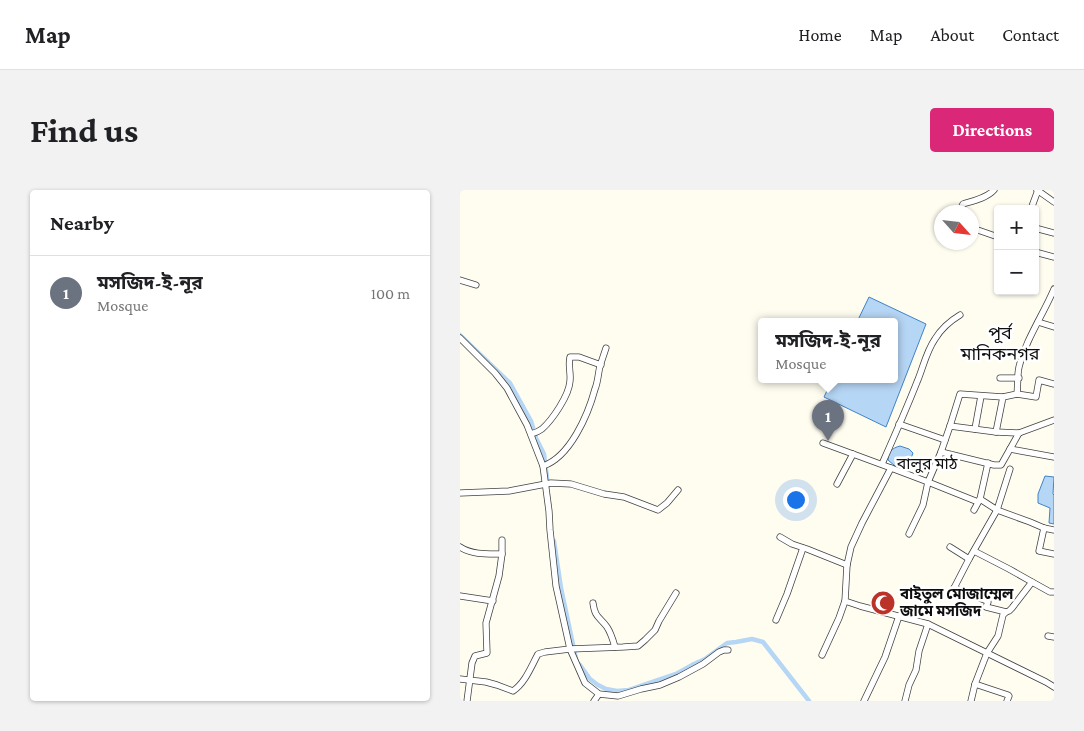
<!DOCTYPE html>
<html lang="en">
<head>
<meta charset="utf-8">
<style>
	:root { --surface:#fff; --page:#f2f2f2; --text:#202124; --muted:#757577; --line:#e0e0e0; --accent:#db2777 }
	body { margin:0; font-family:"Crimson Pro","Noto Sans Bengali",serif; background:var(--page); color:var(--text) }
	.controls { position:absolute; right:15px; top:15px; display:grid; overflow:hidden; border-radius:5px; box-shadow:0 1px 4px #0004 }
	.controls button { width:45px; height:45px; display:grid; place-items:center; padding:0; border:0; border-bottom:1px solid var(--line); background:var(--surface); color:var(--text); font:25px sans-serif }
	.compass { position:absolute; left:474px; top:15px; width:45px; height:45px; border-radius:50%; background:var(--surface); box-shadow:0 1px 4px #0004; rotate:117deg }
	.you { position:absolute; left:335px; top:309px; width:18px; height:18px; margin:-12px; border:4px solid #fff; border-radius:50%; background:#1a73e8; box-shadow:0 0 0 8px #1a73e833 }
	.badge { display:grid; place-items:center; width:32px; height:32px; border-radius:50%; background:var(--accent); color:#fff; font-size:16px; font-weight:700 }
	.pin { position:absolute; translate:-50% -41px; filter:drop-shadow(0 1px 2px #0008) }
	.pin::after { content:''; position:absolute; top:26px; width:18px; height:15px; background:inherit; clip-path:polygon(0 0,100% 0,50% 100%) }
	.popup { position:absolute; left:298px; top:128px; width:140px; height:65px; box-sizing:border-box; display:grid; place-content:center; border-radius:5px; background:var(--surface); filter:drop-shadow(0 1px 4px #0005); font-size:16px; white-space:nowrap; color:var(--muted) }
	.popup b { font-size:19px; color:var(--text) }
	.popup::after { content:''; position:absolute; left:50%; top:100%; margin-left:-10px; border:10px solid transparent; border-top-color:var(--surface) }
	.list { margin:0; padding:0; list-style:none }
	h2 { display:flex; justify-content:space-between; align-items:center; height:65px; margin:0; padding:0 20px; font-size:21px }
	h2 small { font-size:16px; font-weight:400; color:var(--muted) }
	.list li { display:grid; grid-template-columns:32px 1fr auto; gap:15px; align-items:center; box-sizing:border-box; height:75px; padding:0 20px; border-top:1px solid var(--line) }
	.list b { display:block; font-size:19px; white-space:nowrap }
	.list p { margin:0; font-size:16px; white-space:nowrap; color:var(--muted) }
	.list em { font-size:16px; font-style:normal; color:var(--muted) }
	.map { position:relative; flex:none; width:594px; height:511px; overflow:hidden; border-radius:5px }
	header { display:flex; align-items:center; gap:30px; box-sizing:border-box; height:70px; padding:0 25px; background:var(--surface); border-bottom:1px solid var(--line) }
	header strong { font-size:24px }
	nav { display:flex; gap:28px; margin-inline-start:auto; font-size:18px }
	.intro { display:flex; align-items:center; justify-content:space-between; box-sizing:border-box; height:120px; padding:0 30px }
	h1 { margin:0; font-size:35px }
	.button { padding:12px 22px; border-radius:5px; background:var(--accent); color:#fff; font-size:18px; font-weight:700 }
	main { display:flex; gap:30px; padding:0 30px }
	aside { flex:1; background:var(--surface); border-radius:5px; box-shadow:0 1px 4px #0004 }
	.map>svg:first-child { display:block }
</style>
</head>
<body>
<header>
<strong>Map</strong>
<nav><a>Home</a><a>Map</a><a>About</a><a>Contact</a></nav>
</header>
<div class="intro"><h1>Find us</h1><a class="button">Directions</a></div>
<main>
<aside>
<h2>Nearby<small></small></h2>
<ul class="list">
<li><span class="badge" style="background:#6b7280">1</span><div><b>মসজিদ-ই-নূর</b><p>Mosque</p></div><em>100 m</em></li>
</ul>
</aside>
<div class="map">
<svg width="594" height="511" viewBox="0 0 594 511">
	<rect width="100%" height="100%" fill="#fffdf0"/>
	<g fill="#b6d6f5" stroke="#3f83ca">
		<polygon points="409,107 466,134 426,237 364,207 372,190 434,190 434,132 397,132"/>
		<path d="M 440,256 L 449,259 L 453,263 L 447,279 L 435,276 L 428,270 C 428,262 432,258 440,256 Z"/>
		<polygon points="585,286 594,287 593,304 594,305 594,334 589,333 590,318 578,313 578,304"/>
	</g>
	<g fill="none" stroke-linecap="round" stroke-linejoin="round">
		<g stroke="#b6d6f5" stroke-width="4.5">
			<polyline points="0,145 50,193 71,231 76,248 84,264 88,296"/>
			<polyline points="94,351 101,398 116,469"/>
			<polyline points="120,475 130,489 138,495 146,499 157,501 169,500 216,484 234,474 245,469 267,453 276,452 292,449 303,452 349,511"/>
		</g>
		<defs>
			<g id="minor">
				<polyline points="577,0 594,12"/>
				<polyline points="571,19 578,0"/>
				<path d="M 499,22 L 503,14 C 513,11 527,8 534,0"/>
				<polyline points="512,38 538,47"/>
				<polyline points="575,38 594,43"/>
				<polyline points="575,62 594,67"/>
				<polyline points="0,90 16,95"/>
				<polyline points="578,132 594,137"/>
				<polyline points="0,148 35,183 47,198 67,235 83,276 89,321 90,340 96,396 110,459 125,493 139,504 158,506 181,499 200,495 219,487 243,474 259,462 264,460 268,460"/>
				<polyline points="540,188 559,188"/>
				<polyline points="557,204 576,207 579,190 594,194"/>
				<polyline points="594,230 559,243 541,275 534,275 481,262 468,292 431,278 402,333 391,357 387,375 385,411 400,416 468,434 586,492 594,497"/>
				<polyline points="439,234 485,250"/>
				<polyline points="490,236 536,242"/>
				<polyline points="515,239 521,206"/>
				<path d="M 559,243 L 536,242 L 543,207 L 557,204 C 558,196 557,186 559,177 C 566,149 583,125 594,99"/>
				<path d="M 71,244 C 75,243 78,242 82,239 C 92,230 109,206 110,191 C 111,183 108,176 110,167 L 119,167 L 141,175"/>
				<polyline points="363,253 431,278"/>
				<polyline points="550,259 594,267"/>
				<polyline points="481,262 490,236 500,204 543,207"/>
				<path d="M 422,274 C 434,247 446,220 457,192 C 463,178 466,162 475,149 C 481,139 490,131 500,125"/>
				<path d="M 83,276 C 110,267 128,225 135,199 C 138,192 138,184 140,176 C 142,170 144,164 146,158"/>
				<polyline points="377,294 393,264"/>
				<polyline points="0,303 49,301 91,293 111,294 144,304 164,307 198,320 207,313 218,300"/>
				<polyline points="520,309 537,320 570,332 584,338 594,340"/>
				<polyline points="514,320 520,309 528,273"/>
				<polyline points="584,338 579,361 594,364"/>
				<polyline points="449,344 463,315 468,292 518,312"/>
				<polyline points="320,347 332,354 347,359 387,375"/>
				<path d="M 0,357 C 12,365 28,364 42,364"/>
				<polyline points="490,357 509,369"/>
				<polyline points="514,361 549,379 572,392"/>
				<polyline points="494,398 527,411 528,412 526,417 546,422 543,425 538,446 527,463 515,494 548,505 549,506 547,511"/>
				<polyline points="493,404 494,398 509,369 537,320 550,279"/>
				<polyline points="0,406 33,411"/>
				<path d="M 133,413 C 135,428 139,426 147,437 C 151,443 153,450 155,457"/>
				<polyline points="546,422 549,421 552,418 572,392 590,402 594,402"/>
				<polyline points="316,430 327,404 343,358"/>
				<polyline points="588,446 594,447"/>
				<polyline points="362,465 379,428 385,411"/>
				<path d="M 0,489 L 26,492 L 37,495 L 53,501 C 65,493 71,477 78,464 L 85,462 L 110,459 L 163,457 L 178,456 L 185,450 L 195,440 L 199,431 L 216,403"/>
				<polyline points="7,511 12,473 15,466 27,463 26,433 39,386 42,364 42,350"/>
				<polyline points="134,511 139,504"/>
				<polyline points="404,511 425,467 439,426"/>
				<polyline points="445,511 449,495 456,480 459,461 468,434"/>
				<polyline points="511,511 515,494"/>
			</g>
		</defs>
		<use href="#minor" stroke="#414141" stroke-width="7"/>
		<use href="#minor" stroke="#fff" stroke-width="5.5"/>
	</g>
	<defs>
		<symbol id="mosque-disc" viewBox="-11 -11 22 22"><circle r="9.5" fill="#bb3229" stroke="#fff"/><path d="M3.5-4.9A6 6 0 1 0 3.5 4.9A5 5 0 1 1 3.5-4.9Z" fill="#fff"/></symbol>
	</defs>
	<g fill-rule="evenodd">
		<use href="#mosque-disc" x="409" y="399" width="28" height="28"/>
	</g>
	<g text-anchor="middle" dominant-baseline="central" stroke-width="5" stroke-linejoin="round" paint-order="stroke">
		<g font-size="15" font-weight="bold" fill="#0e0e0e" stroke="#fff" text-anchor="start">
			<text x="440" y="404">বাইতুল মোজাম্মেল<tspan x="440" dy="17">জামে মসজিদ</tspan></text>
		</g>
		<g font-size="16" fill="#0e0e0e" stroke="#fff">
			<text x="467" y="273">বালুর মাঠ</text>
		</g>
		<g font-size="18" fill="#0e0e0e" stroke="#fff">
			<text x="540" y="143">পূর্ব<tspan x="540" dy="21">মানিকনগর</tspan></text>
		</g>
	</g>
</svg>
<div class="controls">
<button>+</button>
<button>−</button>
</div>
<svg class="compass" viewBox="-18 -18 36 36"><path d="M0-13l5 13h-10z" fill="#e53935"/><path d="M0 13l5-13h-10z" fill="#757577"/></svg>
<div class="you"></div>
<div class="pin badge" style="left:368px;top:251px;background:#6b7280">1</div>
<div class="popup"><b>মসজিদ-ই-নূর</b>Mosque</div>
</div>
</main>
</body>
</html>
